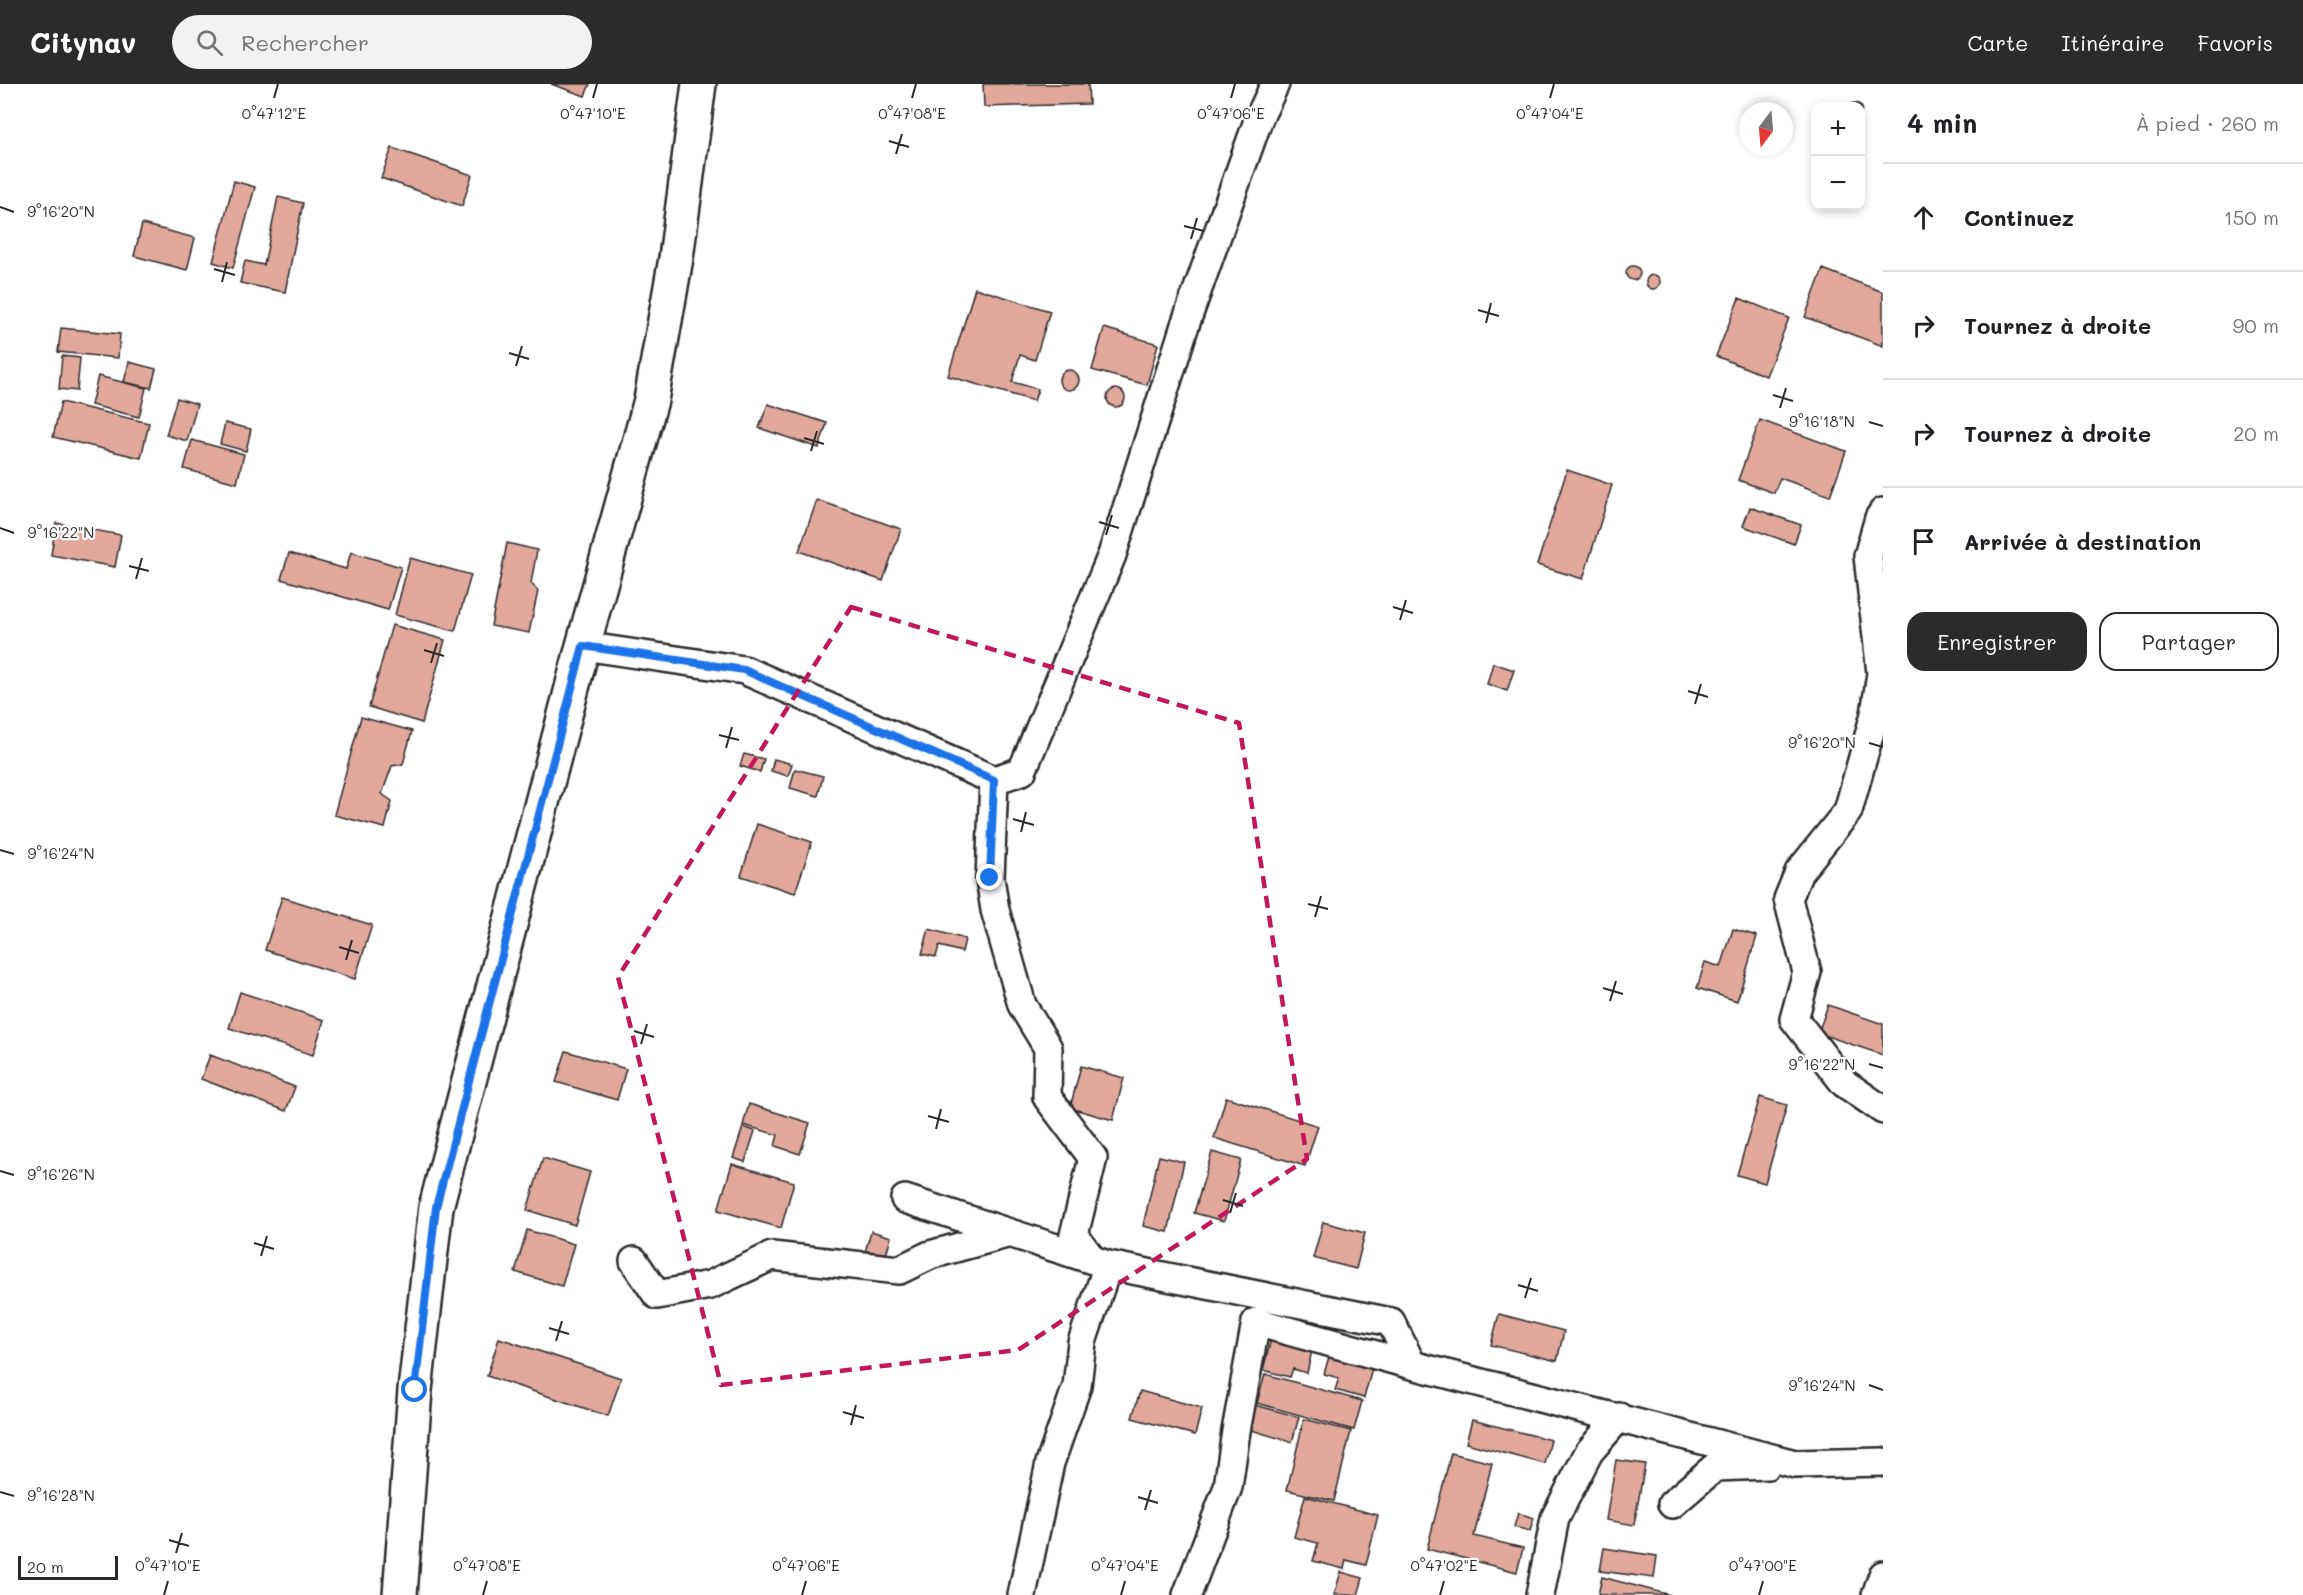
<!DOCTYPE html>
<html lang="fr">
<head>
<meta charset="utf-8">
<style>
  body { margin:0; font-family:Mali,sans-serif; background:#f2f2f2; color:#202124 }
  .controls { position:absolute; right:18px; top:18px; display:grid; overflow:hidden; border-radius:12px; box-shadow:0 3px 9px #0003 }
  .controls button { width:54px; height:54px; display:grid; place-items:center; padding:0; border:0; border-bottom:2px solid #e0e0e0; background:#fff; color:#202124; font:30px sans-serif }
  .compass { position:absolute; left:1739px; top:18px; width:54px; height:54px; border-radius:50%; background:#fff; box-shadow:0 3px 9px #0003; rotate:196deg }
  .scale { position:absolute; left:18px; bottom:15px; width:100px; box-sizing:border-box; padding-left:6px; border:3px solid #2b2b2b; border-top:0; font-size:16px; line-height:21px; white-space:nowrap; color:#2b2b2b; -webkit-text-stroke:4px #fff; paint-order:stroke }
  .stop { position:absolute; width:18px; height:18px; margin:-14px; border:4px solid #1a73e8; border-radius:50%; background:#fff }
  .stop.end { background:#1a73e8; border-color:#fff; box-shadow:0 2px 6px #0008 }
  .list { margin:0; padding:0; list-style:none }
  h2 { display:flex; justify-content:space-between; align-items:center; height:78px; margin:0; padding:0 24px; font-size:26px }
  h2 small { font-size:20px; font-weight:400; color:#757577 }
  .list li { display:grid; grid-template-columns:39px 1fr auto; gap:18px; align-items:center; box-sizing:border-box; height:108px; padding:0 24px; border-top:2px solid #e0e0e0 }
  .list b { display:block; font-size:22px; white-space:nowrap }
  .list em { font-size:20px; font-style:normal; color:#757577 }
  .actions { display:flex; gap:12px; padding:18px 24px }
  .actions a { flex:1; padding:14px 0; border:2px solid #2b2b2b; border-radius:18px; text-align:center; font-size:21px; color:#2b2b2b }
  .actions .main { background:#2b2b2b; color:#fff }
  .icon { flex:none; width:33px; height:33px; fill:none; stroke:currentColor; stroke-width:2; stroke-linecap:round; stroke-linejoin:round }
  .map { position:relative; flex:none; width:1883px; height:1511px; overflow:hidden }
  header { display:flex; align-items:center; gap:36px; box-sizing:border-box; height:84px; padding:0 30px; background:#2b2b2b; color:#fff }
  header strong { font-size:28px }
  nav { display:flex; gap:33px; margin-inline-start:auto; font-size:21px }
  .search { width:420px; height:54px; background:#f2f2f2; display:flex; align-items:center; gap:15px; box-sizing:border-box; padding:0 21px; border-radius:33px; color:#757577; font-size:22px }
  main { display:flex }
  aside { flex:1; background:#fff }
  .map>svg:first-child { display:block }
</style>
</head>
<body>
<header>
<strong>Citynav</strong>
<div class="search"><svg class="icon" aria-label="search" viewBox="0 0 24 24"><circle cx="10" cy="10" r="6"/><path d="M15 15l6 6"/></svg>Rechercher</div>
<nav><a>Carte</a><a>Itinéraire</a><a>Favoris</a></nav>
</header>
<main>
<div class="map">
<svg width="1883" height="1511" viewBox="0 0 1883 1511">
  <rect width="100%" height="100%" fill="#fff"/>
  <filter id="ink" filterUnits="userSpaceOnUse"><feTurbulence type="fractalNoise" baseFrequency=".0167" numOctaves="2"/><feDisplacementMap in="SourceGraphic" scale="12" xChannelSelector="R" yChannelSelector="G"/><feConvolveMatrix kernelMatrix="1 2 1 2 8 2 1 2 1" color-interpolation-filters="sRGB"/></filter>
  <g filter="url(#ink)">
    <path fill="#e1a89b" stroke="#2b2b2b" stroke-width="1.5" d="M 551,0 L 590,0 L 585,12 Z
      M 983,0 L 1088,0 L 1089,20 L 984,23 Z
      M 1853,19 L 1859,20 L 1862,24 L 1860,33 L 1860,22 L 1849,22 Z
      M 392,64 L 472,91 L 462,122 L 381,94 Z
      M 234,97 L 255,103 L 233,184 L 213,178 Z
      M 278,113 L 303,119 L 285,208 L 240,199 L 245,177 L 264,181 Z
      M 142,140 L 195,154 L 187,186 L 134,172 Z
      M1626 189a7 7 0 1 1 14 0a7 7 0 1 1-14 0Z
      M 1823,185 L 1883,208 L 1883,262 L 1805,233 Z
      M1646 198a7 7 0 1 1 14 0a7 7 0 1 1-14 0Z
      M 975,204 L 1050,227 L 1035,276 L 1020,271 L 1012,298 L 1038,305 L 1034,317 L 948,292 Z
      M 1739,214 L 1789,234 L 1766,292 L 1716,272 Z
      M 61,244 L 120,250 L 118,274 L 58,268 Z
      M 1104,244 L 1158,260 L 1147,301 L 1092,286 Z
      M 62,272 L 80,274 L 77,307 L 59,305 Z
      M 129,278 L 156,285 L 151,304 L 124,298 Z
      M1059 296a10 10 0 1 1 20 0a10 10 0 1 1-20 0Z
      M 98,292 L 146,304 L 139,333 L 91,321 Z
      M1107 314a9 9 0 1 1 18 0a9 9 0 1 1-18 0Z
      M 177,314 L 197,320 L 187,357 L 166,351 Z
      M 61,318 L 149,339 L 141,374 L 53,353 Z
      M 768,320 L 827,339 L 819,364 L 759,344 Z
      M 1760,336 L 1846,367 L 1830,412 L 1780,394 L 1774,409 L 1738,396 Z
      M 225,339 L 251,345 L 246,367 L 220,360 Z
      M 192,356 L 244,370 L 237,399 L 184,385 Z
      M 1567,386 L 1612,401 L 1583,495 L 1537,481 Z
      M 817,416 L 901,445 L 883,497 L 799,467 Z
      M 1750,423 L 1801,441 L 1794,460 L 1743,442 Z
      M 56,439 L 121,451 L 115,483 L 51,471 Z
      M 507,459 L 537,466 L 531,499 L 538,507 L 529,549 L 491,542 Z
      M 351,468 L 401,483 L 388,526 L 281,495 L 289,469 L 346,485 Z
      M 410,474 L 471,491 L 455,547 L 395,531 Z
      M 392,541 L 445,556 L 422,639 L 369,623 Z
      M 1493,579 L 1514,586 L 1507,607 L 1487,600 Z
      M 361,633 L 412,647 L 403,680 L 392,682 L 382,710 L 392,717 L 385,744 L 334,731 Z
      M 744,670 L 764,675 L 760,688 L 740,682 Z
      M 774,675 L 792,680 L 788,692 L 771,687 Z
      M 795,685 L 823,692 L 818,712 L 790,704 Z
      M 757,740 L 812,758 L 795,809 L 741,792 Z
      M 282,813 L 372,841 L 355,895 L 265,866 Z
      M 929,845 L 965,855 L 962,868 L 939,862 L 936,873 L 922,870 Z
      M 1733,845 L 1757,852 L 1737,917 L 1697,904 L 1705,878 L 1721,883 Z
      M 240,908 L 324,936 L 313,971 L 229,944 Z
      M 1828,921 L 1883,940 L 1883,971 L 1818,949 Z
      M 566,967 L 626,985 L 617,1016 L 556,998 Z
      M 210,971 L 295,1003 L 286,1027 L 201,995 Z
      M 1081,982 L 1124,994 L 1113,1036 L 1070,1024 Z
      M 1226,1013 L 1318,1042 L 1305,1082 L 1214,1054 Z
      M 1760,1013 L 1787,1021 L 1765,1099 L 1737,1091 Z
      M 749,1020 L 810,1039 L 800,1070 L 775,1062 L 778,1051 L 743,1041 Z
      M 743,1043 L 755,1047 L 745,1078 L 733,1074 Z
      M 1212,1068 L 1241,1076 L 1224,1137 L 1194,1129 Z
      M 1159,1072 L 1184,1078 L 1168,1148 L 1143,1142 Z
      M 543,1074 L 590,1088 L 575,1141 L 527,1126 Z
      M 732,1080 L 794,1098 L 781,1144 L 718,1126 Z
      M 1323,1138 L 1365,1149 L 1356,1185 L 1313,1174 Z
      M 527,1146 L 574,1160 L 562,1202 L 515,1188 Z
      M 871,1147 L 891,1153 L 885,1174 L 865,1168 Z
      M 1499,1230 L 1564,1247 L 1557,1277 L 1491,1261 Z
      M 1272,1251 L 1313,1262 L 1307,1289 L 1293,1285 L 1290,1293 L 1263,1286 Z
      M 499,1254 L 621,1294 L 608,1332 L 487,1292 Z
      M 1330,1269 L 1373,1281 L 1364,1314 L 1335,1306 L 1339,1294 L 1324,1290 Z
      M 1265,1290 L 1362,1317 L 1354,1346 L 1257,1319 Z
      M 1140,1307 L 1202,1324 L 1195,1351 L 1132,1334 Z
      M 1255,1321 L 1299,1333 L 1292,1358 L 1248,1345 Z
      M 1304,1335 L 1351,1347 L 1334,1417 L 1287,1406 Z
      M 1472,1336 L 1551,1356 L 1545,1380 L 1466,1359 Z
      M 1451,1369 L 1492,1379 L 1474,1452 L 1523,1464 L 1517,1488 L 1427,1465 Z
      M 1616,1376 L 1645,1380 L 1634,1441 L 1606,1436 Z
      M 1305,1412 L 1378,1431 L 1366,1481 L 1346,1476 L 1344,1485 L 1313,1477 L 1318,1459 L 1294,1453 Z
      M 1518,1429 L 1534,1434 L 1530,1447 L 1514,1443 Z
      M 1604,1464 L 1657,1472 L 1654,1494 L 1600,1487 Z
      M 1341,1488 L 1363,1494 L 1358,1511 L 1334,1511 Z
      M 1602,1493 L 1670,1511 L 1598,1511 Z"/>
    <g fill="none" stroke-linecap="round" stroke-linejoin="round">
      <defs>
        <path id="minor" d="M 1883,428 L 1879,434 L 1868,472 L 1881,589 L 1875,630 L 1848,727 L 1799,788 L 1788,815 L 1807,888 L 1794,935 L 1844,999 L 1883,1026
          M 583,562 L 744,586 L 994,696 L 1022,687 L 1112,471 L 1185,241 L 1259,34 L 1275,0
          M 994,696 L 990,794 L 995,826 L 1022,921 L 1048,964 L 1047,1013 L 1093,1074 L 1074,1151 L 1092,1175
          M 905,1115 L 1108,1181 L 1391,1238 L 1412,1281 L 1795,1380 L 1883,1378
          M 634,1177 L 657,1211 L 710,1201 L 772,1172 L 899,1186 L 930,1171 L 1010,1149
          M 1672,1420 L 1715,1383 L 1767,1381
          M 1022,1511 L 1050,1379 L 1077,1302 L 1082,1258 L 1108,1181
          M 1187,1511 L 1228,1403 L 1236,1347 L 1256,1238 L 1412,1281
          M 1540,1511 L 1555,1434 L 1589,1368 L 1619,1333
          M 1876,1511 L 1883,1491"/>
        <path id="tertiary" d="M 400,1511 L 415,1306 L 436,1123 L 583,562 L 651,316 L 676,174 L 699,0"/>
      </defs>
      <use href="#minor" stroke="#2b2b2b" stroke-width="32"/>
      <use href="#tertiary" stroke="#2b2b2b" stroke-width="38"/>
      <use href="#minor" stroke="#fff" stroke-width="27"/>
      <use href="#tertiary" stroke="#fff" stroke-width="33"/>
    </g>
  </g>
  <g fill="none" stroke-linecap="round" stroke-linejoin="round" filter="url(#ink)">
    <path stroke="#1a73e8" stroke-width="8" d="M 415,1306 L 436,1123 L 583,562 L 744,586 L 994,696 L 990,794"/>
  </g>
  <path fill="none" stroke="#c2185b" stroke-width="4.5" stroke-dasharray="12 8" stroke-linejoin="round" d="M 851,523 L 1239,639 L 1307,1075 L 1018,1266 L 721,1301 L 618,893 Z"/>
  <path fill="none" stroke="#2b2b2b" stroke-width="2" d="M 274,14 L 278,0M 593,14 L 597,0M 912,14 L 916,0M 1231,14 L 1235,0M 1550,14 L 1554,0M 889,57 L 909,63M 896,70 L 902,50M 0,123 L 14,128M 1184,142 L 1204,147M 1191,155 L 1197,134M 214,185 L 235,191M 222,198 L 227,178M 1478,226 L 1499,232M 1486,239 L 1491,219M 509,269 L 529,275M 516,282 L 522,262M 1773,311 L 1793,317M 1780,324 L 1786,304M 1869,338 L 1883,342M 804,354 L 824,360M 811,367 L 817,347M 1099,438 L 1119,444M 0,444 L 14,449M 1106,451 L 1112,431M 129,482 L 149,487M 136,495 L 142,474M 1393,523 L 1413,529M 1400,536 L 1406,516M 424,566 L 444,572M 431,579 L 437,559M 1688,607 L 1708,613M 1695,620 L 1701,600M 719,651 L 739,656M 1869,659 L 1883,663M 726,664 L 732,643M 1013,735 L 1034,741M 1021,748 L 1026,728M 0,766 L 14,770M 1308,820 L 1328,825M 1315,833 L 1321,812M 339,863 L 359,869M 346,876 L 352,856M 1603,904 L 1623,910M 1610,917 L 1616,897M 634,947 L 654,953M 641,960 L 647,940M 1869,980 L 1883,984M 928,1032 L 949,1038M 936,1045 L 941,1025M 0,1087 L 14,1091M 1223,1116 L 1243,1122M 1230,1129 L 1236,1109M 254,1159 L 274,1165M 261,1172 L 267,1152M 1518,1201 L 1538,1207M 1525,1214 L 1531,1194M 549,1244 L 569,1250M 556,1257 L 562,1237M 1869,1301 L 1883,1306M 843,1328 L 864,1334M 851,1341 L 856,1321M 0,1408 L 14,1412M 1138,1413 L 1158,1419M 1145,1426 L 1151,1406M 169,1456 L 189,1462M 176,1469 L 182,1449M 164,1511 L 168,1497M 483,1511 L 487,1497M 802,1511 L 806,1497M 1121,1511 L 1125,1497M 1440,1511 L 1444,1497M 1759,1511 L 1763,1497"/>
  <g font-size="15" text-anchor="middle" fill="#2b2b2b" stroke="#fff" stroke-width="4.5" stroke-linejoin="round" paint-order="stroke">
    <text x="274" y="35">0°47'12"E</text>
    <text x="593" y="35">0°47'10"E</text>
    <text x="912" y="35">0°47'08"E</text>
    <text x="1231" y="35">0°47'06"E</text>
    <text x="1550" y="35">0°47'04"E</text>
    <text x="61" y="133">9°16'20"N</text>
    <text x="1822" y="343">9°16'18"N</text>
    <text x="61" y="454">9°16'22"N</text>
    <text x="1822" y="664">9°16'20"N</text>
    <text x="61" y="775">9°16'24"N</text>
    <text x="1822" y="986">9°16'22"N</text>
    <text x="61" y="1096">9°16'26"N</text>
    <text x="1822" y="1307">9°16'24"N</text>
    <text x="61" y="1417">9°16'28"N</text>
    <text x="168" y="1487">0°47'10"E</text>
    <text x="487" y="1487">0°47'08"E</text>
    <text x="806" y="1487">0°47'06"E</text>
    <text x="1125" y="1487">0°47'04"E</text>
    <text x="1444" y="1487">0°47'02"E</text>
    <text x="1763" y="1487">0°47'00"E</text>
  </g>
</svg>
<div class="controls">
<button>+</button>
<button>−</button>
</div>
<svg class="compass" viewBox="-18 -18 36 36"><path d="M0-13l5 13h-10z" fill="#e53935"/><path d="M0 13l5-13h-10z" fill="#757577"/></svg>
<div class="scale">20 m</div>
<div class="stop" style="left:415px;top:1306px"></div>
<div class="stop end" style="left:990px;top:794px"></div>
</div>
<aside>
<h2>4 min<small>À pied · 260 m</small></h2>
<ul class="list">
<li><svg class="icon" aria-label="ahead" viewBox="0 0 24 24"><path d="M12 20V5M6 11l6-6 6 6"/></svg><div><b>Continuez</b></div><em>150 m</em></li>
<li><svg class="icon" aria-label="right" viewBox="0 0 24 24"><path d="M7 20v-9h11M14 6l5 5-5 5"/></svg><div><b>Tournez à droite</b></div><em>90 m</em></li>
<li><svg class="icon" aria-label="right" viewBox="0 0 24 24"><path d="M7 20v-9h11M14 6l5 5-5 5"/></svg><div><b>Tournez à droite</b></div><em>20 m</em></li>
<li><svg class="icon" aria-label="arrive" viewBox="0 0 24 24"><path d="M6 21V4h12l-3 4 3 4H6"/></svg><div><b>Arrivée à destination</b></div></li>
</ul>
<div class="actions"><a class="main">Enregistrer</a><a>Partager</a></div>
</aside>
</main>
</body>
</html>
